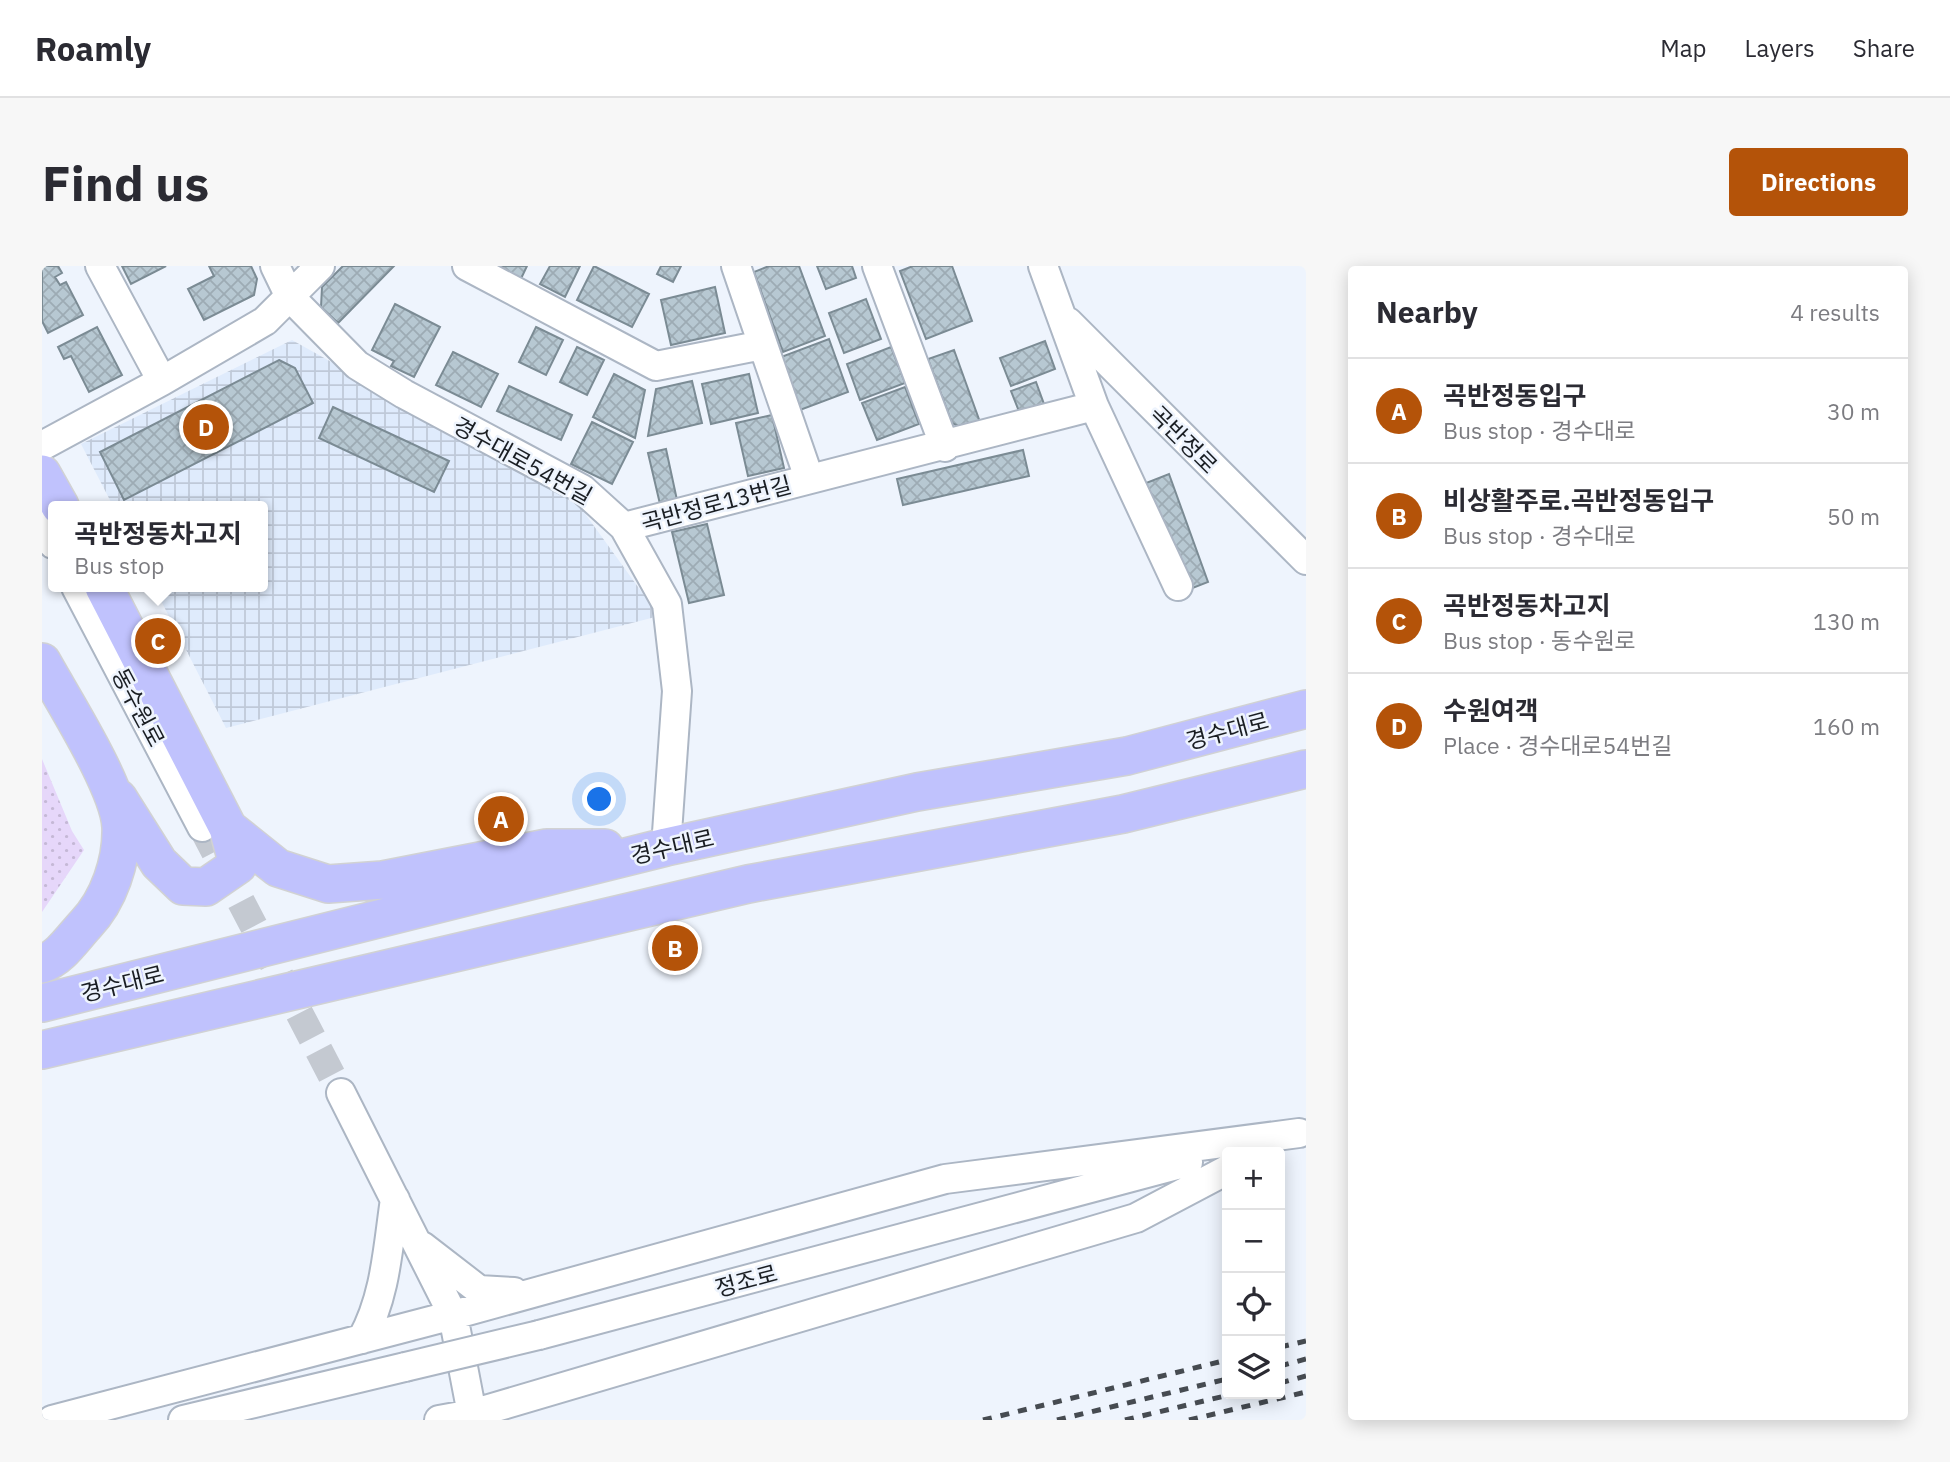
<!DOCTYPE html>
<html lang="en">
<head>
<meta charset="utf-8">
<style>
  body { margin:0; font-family:"IBM Plex Sans","Noto Sans KR",sans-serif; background:#f7f7f7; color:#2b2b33 }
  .controls { position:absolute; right:21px; bottom:21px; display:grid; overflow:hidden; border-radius:7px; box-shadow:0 4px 18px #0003 }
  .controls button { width:63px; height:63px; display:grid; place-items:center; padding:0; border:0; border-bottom:2px solid #e1e1e2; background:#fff; color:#2b2b33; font:35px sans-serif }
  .you { position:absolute; left:558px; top:534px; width:24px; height:24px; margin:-18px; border:5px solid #fff; border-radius:50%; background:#1a73e8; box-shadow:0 0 0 10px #1a73e833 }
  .badge { display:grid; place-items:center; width:46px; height:46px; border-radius:50%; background:#b45309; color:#fff; font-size:23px; font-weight:700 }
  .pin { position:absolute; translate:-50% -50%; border:4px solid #fff; box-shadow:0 2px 7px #0006 }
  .popup { position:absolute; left:6px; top:235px; width:220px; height:91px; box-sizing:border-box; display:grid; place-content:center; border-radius:7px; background:#fff; filter:drop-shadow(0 2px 5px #0005); font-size:23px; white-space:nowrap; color:#7c7c81 }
  .popup b { font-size:26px; color:#2b2b33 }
  .popup::after { content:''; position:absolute; left:50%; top:100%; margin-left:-14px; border:14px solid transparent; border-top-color:#fff }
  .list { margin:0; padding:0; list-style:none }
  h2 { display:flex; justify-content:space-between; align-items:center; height:91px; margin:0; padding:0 28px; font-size:30px }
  h2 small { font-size:23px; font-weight:400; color:#7c7c81 }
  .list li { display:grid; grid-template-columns:46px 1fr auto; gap:21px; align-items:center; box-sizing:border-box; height:105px; padding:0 28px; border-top:2px solid #e1e1e2 }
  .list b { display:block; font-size:26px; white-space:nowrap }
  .list p { margin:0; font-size:23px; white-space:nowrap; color:#7c7c81 }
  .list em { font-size:23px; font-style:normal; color:#7c7c81 }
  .icon { flex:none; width:38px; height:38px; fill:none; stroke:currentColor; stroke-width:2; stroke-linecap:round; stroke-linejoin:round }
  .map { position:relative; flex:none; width:1264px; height:1154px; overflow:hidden; border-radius:7px }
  header { display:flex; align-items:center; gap:42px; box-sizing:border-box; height:98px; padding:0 35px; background:#fff; border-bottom:2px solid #e1e1e2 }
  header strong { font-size:33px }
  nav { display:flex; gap:38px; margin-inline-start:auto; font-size:24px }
  .intro { display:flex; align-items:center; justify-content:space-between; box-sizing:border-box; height:168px; padding:0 42px }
  h1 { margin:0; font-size:49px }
  .button { padding:18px 32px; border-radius:7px; background:#b45309; color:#fff; font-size:24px; font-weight:700 }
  main { display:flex; gap:42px; padding:0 42px }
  aside { flex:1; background:#fff; border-radius:7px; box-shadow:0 4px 18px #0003 }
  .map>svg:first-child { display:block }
</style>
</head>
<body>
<header>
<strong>Roamly</strong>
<nav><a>Map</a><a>Layers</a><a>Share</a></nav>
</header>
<div class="intro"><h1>Find us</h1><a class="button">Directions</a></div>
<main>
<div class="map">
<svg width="1264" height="1154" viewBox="0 0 1264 1154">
  <defs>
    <pattern id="industrial-grid" width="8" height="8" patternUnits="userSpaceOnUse" patternTransform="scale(1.75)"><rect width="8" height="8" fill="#dfebfc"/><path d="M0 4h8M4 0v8" fill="none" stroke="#bfc9d8"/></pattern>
    <pattern id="park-dots" width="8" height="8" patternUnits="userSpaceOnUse" patternTransform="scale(1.75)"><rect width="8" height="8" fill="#e6d7fa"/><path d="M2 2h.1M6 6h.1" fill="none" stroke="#c5b8d6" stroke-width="1.8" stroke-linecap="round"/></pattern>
    <pattern id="building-cross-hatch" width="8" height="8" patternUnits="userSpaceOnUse" patternTransform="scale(1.75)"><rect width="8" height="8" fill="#b7c8d2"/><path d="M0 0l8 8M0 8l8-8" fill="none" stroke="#9dabb4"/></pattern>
  </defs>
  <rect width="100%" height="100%" fill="#eef4fd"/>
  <path fill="url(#industrial-grid)" d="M 250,74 L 531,231 L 617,350 L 184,462 L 112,321 L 221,321 L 221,240 L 71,240 L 39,178 Z"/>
  <path fill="url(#park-dots)" d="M 0,493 L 30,565 L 42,584 L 0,646 Z"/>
  <path fill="url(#building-cross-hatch)" stroke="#7b8b94" stroke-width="2" d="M 0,0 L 16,0 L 20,7 L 13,11 L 18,19 L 24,16 L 41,49 L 6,67 L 0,55 Z
    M 80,0 L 124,0 L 89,18 Z
    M 167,0 L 209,0 L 215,13 L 212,29 L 162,54 L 146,23 L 172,10 Z
    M 301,0 L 352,0 L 296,57 L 279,41 L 280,21 Z
    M 458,0 L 485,0 L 476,19 L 454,9 Z
    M 508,0 L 538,0 L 523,31 L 498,18 Z
    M 552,0 L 607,28 L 590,61 L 535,34 Z
    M 619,0 L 639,0 L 631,16 L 615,8 Z
    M 727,0 L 757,0 L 783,70 L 741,86 L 712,6 Z
    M 775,0 L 810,0 L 814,12 L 784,23 Z
    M 871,0 L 910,0 L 930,55 L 884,73 L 858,5 Z
    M 673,21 L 683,67 L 629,79 L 619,34 Z
    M 824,33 L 839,73 L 802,87 L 787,47 Z
    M 353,38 L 398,61 L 372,111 L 349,100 L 352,95 L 330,84 Z
    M 55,61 L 80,109 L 47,126 L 29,90 L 22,93 L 16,81 Z
    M 494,61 L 521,74 L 504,109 L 477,96 Z
    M 787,73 L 806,126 L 758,144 L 739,91 Z
    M 1003,75 L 1013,103 L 969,120 L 958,92 Z
    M 535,81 L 562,94 L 545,129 L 518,116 Z
    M 849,81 L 863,117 L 818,134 L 805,98 Z
    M 912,84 L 939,159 L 924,164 L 910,157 L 886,93 Z
    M 411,86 L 456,108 L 439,141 L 394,119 Z
    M 237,94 L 253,102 L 271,137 L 82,234 L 58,186 Z
    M 572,108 L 603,124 L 593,172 L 551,151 Z
    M 707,108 L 716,147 L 669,158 L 660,118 Z
    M 650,115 L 660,157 L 606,170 L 614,123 Z
    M 994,116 L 1006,149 L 982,158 L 969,125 Z
    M 467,120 L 530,149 L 519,174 L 455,145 Z
    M 863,121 L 877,158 L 835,174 L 820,137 Z
    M 291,141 L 407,195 L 392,226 L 277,172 Z
    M 730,149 L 742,202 L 706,210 L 694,157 Z
    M 550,156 L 591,176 L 570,218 L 529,198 Z
    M 624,183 L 635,234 L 618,238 L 606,187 Z
    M 981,184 L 987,210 L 861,239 L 855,213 Z
    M 1127,208 L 1166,316 L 1143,325 L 1104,217 Z
    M 665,258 L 682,329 L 647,337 L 630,266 Z"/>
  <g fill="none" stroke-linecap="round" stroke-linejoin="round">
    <path stroke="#c4c9d1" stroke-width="28" stroke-dasharray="28 14" stroke-linecap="butt" d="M 160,561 L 299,827"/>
    <defs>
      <path id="minor" d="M 58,0 L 120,115
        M 233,0 L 248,31 L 315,99 L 362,128 L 540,223 L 582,261 L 625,338 L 635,425 L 624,581
        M 425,0 L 614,100 L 721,79 L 767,212
        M 694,0 L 721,79
        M 835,0 L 903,181
        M 1001,0 L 1052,140 L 1136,320
        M 1026,56 L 1264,294
        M 0,180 L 120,115 L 223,55 L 278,0
        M 0,257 L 11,278
        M 582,261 L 1052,140
        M 34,321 L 160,561
        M 299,827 L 411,1049 L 430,1148 L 429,1154
        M 380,980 L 437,1024 L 472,1026
        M 497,1069 L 1146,896
        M 320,1073 C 344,1030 346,980 353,933
        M 10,1154 L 411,1049 L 903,913 L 1257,867
        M 141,1154 L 363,1101
        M 397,1154 L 430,1148 L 1094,952 L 1185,904"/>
      <path id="major" d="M 0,208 L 18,240
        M 62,321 L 186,562 L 236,602 L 286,618 L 341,614 L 505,582 L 563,582
        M 0,396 C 21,434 77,521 79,561 C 80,595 67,634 43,659 C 30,673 18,692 0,698
        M 76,532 L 117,597 L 141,620 L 164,621 L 196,599 L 186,562
        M 0,737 L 624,581 L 875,526 L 1085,490 L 1264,443
        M 0,784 L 706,618 L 1081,548 L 1264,503"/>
    </defs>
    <use href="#minor" stroke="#acb6c4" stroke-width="32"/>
    <use href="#major" stroke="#d1d2d3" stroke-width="40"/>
    <use href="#minor" stroke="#fff" stroke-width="28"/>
    <use href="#major" stroke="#c0c2fd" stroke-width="37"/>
    <path stroke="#464b51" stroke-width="5" stroke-dasharray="9 9" stroke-linecap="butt" d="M 1238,1081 L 1264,1075
      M 1238,1100 L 1264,1093
      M 1238,1117 L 1264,1110
      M 941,1154 L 1185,1094
      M 1015,1154 L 1185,1113
      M 1083,1154 L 1191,1128
      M 1147,1154 L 1264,1126"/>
    <defs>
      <path id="minor-bridge" d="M 363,1101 L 497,1069"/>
    </defs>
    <use href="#minor-bridge" stroke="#acb6c4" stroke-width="32" stroke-linecap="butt"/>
    <use href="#minor-bridge" stroke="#fff" stroke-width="28"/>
  </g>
  <g text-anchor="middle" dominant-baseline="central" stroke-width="5" stroke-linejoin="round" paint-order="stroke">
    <g font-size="23" fill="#1a1e23" stroke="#eef4fd">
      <text transform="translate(1142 173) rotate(45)">곡반정로</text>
      <text transform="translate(481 194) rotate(29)">경수대로54번길</text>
      <text transform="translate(674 237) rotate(-15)">곡반정로13번길</text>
      <text transform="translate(97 441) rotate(62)">동수원로</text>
      <text transform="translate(1185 464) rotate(-15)">경수대로</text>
      <text transform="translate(630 580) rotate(-13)">경수대로</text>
      <text transform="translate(80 717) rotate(-14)">경수대로</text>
      <text transform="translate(704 1014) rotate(-15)">정조로</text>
    </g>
  </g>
</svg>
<div class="controls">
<button>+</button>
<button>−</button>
<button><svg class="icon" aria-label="locate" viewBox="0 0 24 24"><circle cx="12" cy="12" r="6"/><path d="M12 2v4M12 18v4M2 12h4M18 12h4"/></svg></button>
<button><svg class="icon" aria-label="layers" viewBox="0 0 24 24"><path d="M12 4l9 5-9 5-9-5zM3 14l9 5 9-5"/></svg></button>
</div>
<div class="you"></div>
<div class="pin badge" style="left:459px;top:553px">A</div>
<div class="pin badge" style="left:633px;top:682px">B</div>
<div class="pin badge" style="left:116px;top:375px">C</div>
<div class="popup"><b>곡반정동차고지</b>Bus stop</div>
<div class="pin badge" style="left:164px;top:161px">D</div>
</div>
<aside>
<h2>Nearby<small>4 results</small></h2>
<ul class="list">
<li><span class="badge">A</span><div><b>곡반정동입구</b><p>Bus stop · 경수대로</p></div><em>30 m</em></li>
<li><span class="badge">B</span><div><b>비상활주로.곡반정동입구</b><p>Bus stop · 경수대로</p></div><em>50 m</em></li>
<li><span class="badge">C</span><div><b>곡반정동차고지</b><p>Bus stop · 동수원로</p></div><em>130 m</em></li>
<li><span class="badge">D</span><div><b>수원여객</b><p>Place · 경수대로54번길</p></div><em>160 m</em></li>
</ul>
</aside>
</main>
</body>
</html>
